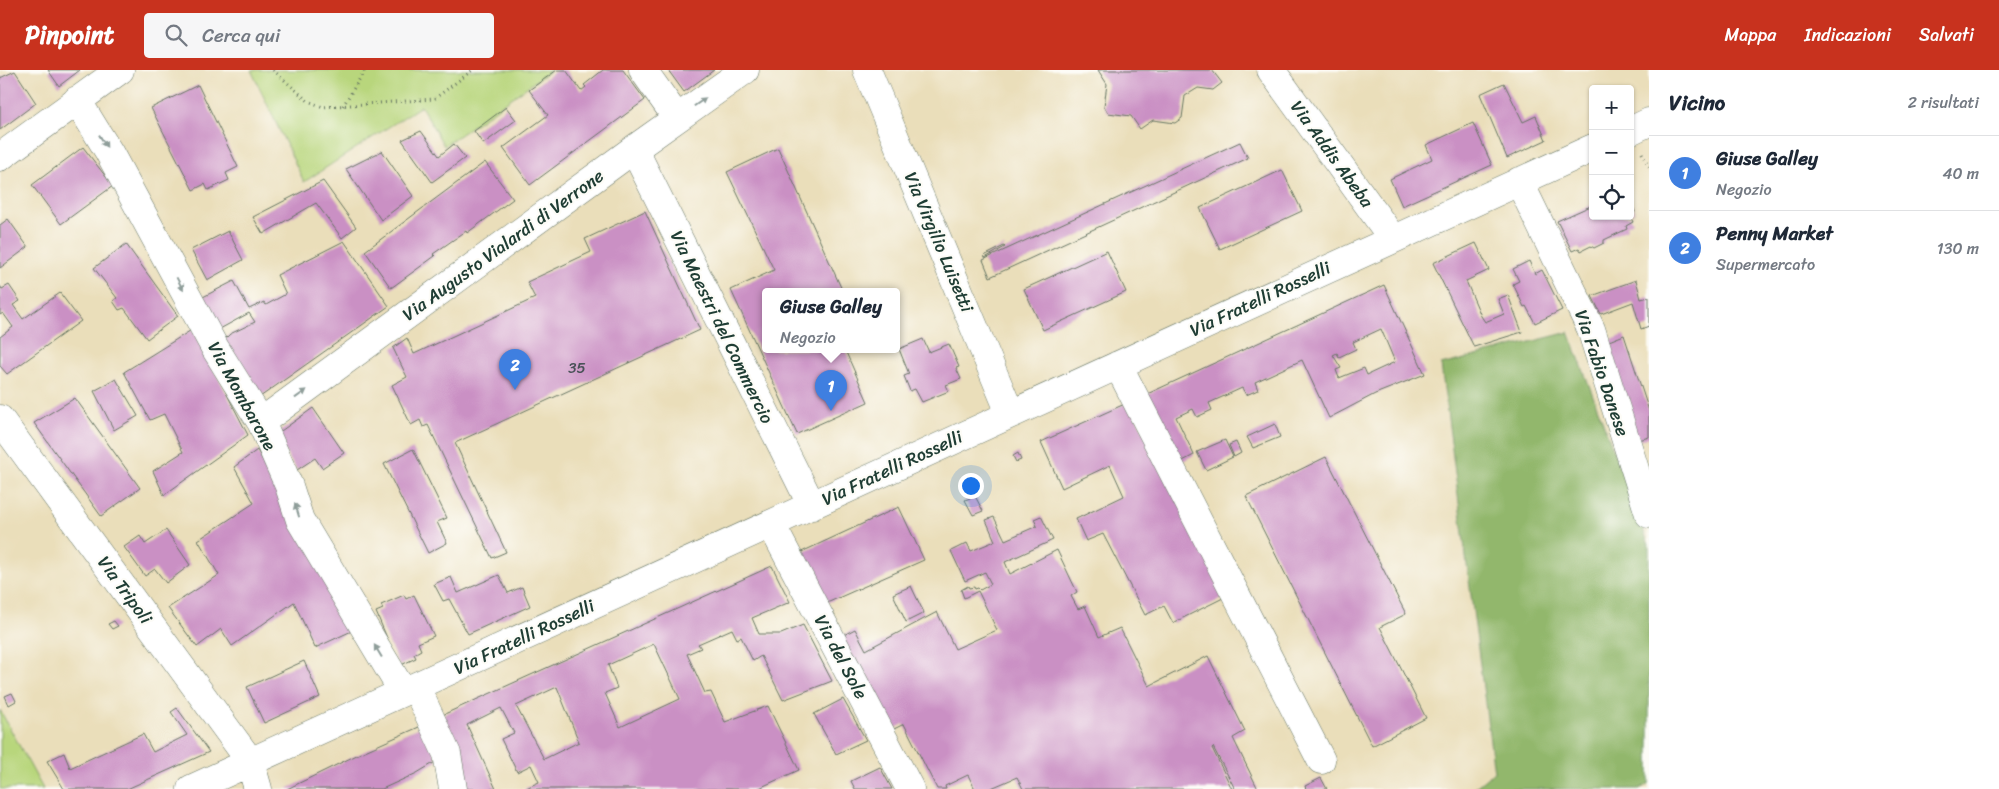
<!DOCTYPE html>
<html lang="it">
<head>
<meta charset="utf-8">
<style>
  body { margin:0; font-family:Sriracha,sans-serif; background:#f6f6f7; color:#1f2937 }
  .controls { position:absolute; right:15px; top:15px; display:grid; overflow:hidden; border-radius:5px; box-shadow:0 1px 4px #0004 }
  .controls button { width:45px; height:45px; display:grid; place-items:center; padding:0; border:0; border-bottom:1px solid #e0e1e3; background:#fff; color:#1f2937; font:25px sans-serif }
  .you { position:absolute; left:970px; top:415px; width:18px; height:18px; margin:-12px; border:4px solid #fff; border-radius:50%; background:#1a73e8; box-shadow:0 0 0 8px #1a73e833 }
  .badge { display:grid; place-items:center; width:32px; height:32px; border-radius:50%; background:#c8321e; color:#fff; font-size:16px; font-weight:700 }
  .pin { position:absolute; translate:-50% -41px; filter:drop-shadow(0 1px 2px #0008) }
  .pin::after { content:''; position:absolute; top:26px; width:18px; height:15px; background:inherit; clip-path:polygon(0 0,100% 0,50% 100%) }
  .popup { position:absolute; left:762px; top:218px; width:138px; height:65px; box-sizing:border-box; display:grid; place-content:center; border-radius:5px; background:#fff; filter:drop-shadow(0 1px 4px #0005); font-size:16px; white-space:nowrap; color:#747a83 }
  .popup b { font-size:19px; color:#1f2937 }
  .popup::after { content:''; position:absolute; left:50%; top:100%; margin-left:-10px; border:10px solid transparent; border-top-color:#fff }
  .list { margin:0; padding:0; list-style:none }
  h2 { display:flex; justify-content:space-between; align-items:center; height:65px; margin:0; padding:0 20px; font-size:21px }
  h2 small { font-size:16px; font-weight:400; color:#747a83 }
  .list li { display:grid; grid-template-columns:32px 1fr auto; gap:15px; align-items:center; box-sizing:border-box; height:75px; padding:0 20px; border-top:1px solid #e0e1e3 }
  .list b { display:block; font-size:19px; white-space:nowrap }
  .list p { margin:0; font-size:16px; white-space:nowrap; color:#747a83 }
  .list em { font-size:16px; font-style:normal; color:#747a83 }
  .icon { flex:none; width:28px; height:28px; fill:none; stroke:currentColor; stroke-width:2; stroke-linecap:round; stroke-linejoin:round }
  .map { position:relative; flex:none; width:1649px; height:719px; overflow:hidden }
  header { display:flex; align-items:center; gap:30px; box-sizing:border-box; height:70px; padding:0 25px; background:#c8321e; color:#fff }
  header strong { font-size:24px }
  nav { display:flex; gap:28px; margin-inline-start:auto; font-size:18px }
  .search { width:350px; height:45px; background:#f6f6f7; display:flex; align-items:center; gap:12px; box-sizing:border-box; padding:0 18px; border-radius:5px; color:#747a83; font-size:19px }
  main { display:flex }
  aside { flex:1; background:#fff }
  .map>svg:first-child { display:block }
</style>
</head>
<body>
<header>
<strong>Pinpoint</strong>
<div class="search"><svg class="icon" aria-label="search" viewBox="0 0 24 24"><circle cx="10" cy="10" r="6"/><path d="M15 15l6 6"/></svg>Cerca qui</div>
<nav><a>Mappa</a><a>Indicazioni</a><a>Salvati</a></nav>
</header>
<main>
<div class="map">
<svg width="1649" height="719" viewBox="0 0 1649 719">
  <rect width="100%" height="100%" fill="#fdfcf7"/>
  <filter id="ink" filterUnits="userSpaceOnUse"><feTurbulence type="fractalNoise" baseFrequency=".02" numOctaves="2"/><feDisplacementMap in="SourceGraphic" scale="10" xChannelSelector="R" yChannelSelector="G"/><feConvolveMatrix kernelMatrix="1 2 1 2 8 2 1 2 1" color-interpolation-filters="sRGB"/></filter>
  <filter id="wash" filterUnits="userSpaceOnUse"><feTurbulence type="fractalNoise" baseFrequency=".0096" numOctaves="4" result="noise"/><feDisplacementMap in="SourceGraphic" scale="20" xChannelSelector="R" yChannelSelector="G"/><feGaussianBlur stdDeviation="1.12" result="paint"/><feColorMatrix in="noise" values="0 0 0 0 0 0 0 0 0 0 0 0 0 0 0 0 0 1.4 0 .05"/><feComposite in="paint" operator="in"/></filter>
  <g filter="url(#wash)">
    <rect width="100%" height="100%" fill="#eadeba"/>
    <path fill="#b8d67c" stroke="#6c8a58" d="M 251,0 L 551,0 L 444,76 L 421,36 L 304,112 Z
      M 0,640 L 43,719 L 0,719 Z"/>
    <path fill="#92b76c" stroke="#587a50" d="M 1569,262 L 1649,475 L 1649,714 L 1639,719 L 1473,719 L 1494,702 L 1441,295 Z"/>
    <g id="blocks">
      <path fill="#ca90c4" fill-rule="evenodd" d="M 48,0 L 80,0 L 59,16 Z
        M 557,0 L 566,0 L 581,21 L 586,17 L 584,15 L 603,0 L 623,0 L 645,30 L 530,115 L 503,78 L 548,45 L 529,20 Z
        M 668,0 L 714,0 L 684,22 Z
        M 1098,0 L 1212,0 L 1222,13 L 1213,20 L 1198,18 L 1185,26 L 1182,48 L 1175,53 L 1153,50 L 1140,59 L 1131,46 L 1108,43 L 1104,36 L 1107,14 Z
        M 15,1 L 36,33 L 0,60 L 0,8 Z
        M 1504,13 L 1523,52 L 1536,46 L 1546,70 L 1507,88 L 1480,24 Z
        M 198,15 L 238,97 L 226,103 L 229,110 L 208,120 L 205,114 L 193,120 L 151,38 Z
        M 506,37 L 516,50 L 483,74 L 474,61 Z
        M 1473,53 L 1492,95 L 1402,136 L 1390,109 L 1432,89 L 1426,75 Z
        M 421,61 L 439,86 L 454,74 L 465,88 L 432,112 L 402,70 Z
        M 1240,72 L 1248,88 L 990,207 L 983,190 Z
        M 83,77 L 113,116 L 61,154 L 32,115 Z
        M 778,78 L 843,222 L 766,222 L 766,280 L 845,280 L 868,332 L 797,364 L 731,220 L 774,200 L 727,102 Z
        M 382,81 L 413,126 L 381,150 L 346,99 Z
        M 485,92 L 513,129 L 467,163 L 466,161 L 433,184 L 435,186 L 391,218 L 365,181 Z
        M 1282,100 L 1302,141 L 1220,179 L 1200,138 Z
        M 323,111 L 356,157 L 342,168 L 316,133 L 263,164 L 253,147 Z
        M 1630,130 L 1635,142 L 1630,144 Z
        M 1593,135 L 1593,146 L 1630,146 L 1633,152 L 1626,156 L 1627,159 L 1604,170 L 1604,173 L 1594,178 L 1591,176 L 1581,181 L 1579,178 L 1572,181 L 1557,151 Z
        M 645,141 L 700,260 L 455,373 L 506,482 L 492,488 L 428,355 L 423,357 L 420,350 L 411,355 L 392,315 L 407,307 L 393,278 L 407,268 L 414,284 L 535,228 L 527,212 L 591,182 L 585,169 Z
        M 8,149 L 28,177 L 0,198 L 0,155 Z
        M 228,161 L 243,190 L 207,210 L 191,180 Z
        M 344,171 L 389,236 L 260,327 L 221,273 L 230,264 L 255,252 L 249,243 L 218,260 L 201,228 L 234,211 L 249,239 L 264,232 L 266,235 L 286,224 L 277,205 Z
        M 1476,173 L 1489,200 L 1466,211 L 1481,246 L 1485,252 L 1504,244 L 1498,229 L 1508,225 L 1522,262 L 1474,277 L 1433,193 Z
        M 126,174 L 178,246 L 147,269 L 124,238 L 119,240 L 113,231 L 117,228 L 94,198 Z
        M 1004,176 L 1005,177 L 985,188 L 984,186 Z
        M 1107,181 L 1126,222 L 1043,260 L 1024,219 Z
        M 1529,191 L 1535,204 L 1542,200 L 1562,240 L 1535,253 L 1526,236 L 1524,237 L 1513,214 L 1519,211 L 1513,199 Z
        M 1636,210 L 1641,229 L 1649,227 L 1649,256 L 1641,259 L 1633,232 L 1601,244 L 1592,226 Z
        M 9,215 L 20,231 L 13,235 L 23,249 L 60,223 L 81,251 L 7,304 L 0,296 L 0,267 L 13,257 L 3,243 L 0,245 L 0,216 L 2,219 Z
        M 1384,215 L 1425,304 L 1375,324 L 1329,348 L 1302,290 L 1255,312 L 1258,320 L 1246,325 L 1242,318 L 1209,333 L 1212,340 L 1197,347 L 1193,339 L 1176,347 L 1194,385 L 1177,394 L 1145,325 ZM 1381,259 L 1395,292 L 1367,305 L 1364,298 L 1339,308 L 1336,300 L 1341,298 L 1333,285 L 1337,283 L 1339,287 L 1356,279 L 1353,272 Z
        M 193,259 L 248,365 L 164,425 L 153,401 L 183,382 L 164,344 L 150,350 L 124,302 Z
        M 1624,265 L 1649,341 L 1649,367 L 1636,371 L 1604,273 Z
        M 923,269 L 929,282 L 949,274 L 959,297 L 956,298 L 961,309 L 946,315 L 949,321 L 922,332 L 915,319 L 910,321 L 904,306 L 909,304 L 899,279 Z
        M 116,309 L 138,346 L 114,360 L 94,321 Z
        M 75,328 L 140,418 L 101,446 L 34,353 Z
        M 1129,332 L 1227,526 L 1173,553 L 1164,536 L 1145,545 L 1103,464 L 1086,471 L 1076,449 L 1124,426 L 1110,395 L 1062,418 L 1041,372 Z
        M 313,338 L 344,383 L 322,398 L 315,388 L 297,400 L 274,366 Z
        M 1275,354 L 1280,367 L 1253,378 L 1247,367 Z
        M 1225,370 L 1233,387 L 1206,400 L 1197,382 Z
        M 1236,372 L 1241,383 L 1234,387 L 1229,375 Z
        M 413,379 L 447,448 L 437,452 L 447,473 L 428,483 L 384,394 Z
        M 257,380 L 356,559 L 315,578 L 294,532 L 232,576 L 221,559 L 197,577 L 168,538 L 219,505 L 198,470 L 254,433 L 234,397 Z
        M 1018,383 L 1021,390 L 1016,392 L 1013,386 Z
        M 1326,387 L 1406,544 L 1380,557 L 1426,648 L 1372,676 L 1246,426 Z
        M 975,426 L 983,441 L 973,445 L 965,430 Z
        M 899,437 L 924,490 L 820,536 L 795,485 Z
        M 1041,446 L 1053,470 L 1005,492 L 1010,504 L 1057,480 L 1077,522 L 1071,526 L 1078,539 L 1085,536 L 1099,567 L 1120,558 L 1149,616 L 1208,586 L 1245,661 L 1233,668 L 1258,719 L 1235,719 L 1213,677 L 1212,678 L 1232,719 L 1023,719 L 1017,707 L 989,719 L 975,719 L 968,705 L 945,716 L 946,719 L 937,719 L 904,654 L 886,663 L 836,569 L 855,559 L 866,580 L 937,542 L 955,579 L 997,560 L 978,521 L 964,528 L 961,520 L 968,516 L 969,518 L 974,517 L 975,519 L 978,518 L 980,520 L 991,514 L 985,502 L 965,511 L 951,481 L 967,473 L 971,481 L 995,471 L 986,450 L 994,447 L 1005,470 L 1037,456 L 1034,449 Z
        M 166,460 L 190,495 L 166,513 L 155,499 L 145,506 L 124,477 L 140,466 L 145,474 Z
        M 772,496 L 790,532 L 752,548 L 759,564 L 781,564 L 803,555 L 832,611 L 783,630 L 761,586 L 753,591 L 741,567 L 737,569 L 732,559 L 698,574 L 701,578 L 687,584 L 705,623 L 711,622 L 725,652 L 768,636 L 799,700 L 757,719 L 524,719 L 539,712 L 531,695 L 517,702 L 501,669 L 514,663 L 501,638 L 467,655 L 496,719 L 461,719 L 438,647 ZM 654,574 L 680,629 L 620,657 L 605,623 L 617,618 L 608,595 ZM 557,617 L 579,672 L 544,689 L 516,636 Z
        M 499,505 L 508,523 L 522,517 L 530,536 L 468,564 L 449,529 L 443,531 L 434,514 L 451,507 L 458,523 Z
        M 911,516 L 924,543 L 906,552 L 893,524 Z
        M 404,525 L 406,529 L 414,525 L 434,566 L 418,573 L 421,580 L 414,584 L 416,588 L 399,596 L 376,542 L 383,539 L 381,535 Z
        M 114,551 L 118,556 L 112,559 L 108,554 Z
        M 304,591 L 320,627 L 264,653 L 247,617 Z
        M 12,623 L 16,631 L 9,635 L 5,626 Z
        M 843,629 L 866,670 L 836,684 L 814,644 Z
        M 177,638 L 209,682 L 127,719 L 64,719 L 47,691 L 64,683 L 70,698 L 143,664 L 153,682 L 187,665 L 171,642 Z
        M 428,653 L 437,691 L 417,703 L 382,719 L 287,719 L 365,681 Z
        M 880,697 L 892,719 L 855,719 L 851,711 Z
        M 1321,708 L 1327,719 L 1306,719 L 1305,716 Z"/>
    </g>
  </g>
  <g filter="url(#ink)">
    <use href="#blocks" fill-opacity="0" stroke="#667563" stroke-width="1"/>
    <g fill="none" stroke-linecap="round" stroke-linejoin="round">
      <defs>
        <path id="minor" d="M 643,0 L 677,48
          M 867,0 L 1010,343
          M 1271,0 L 1393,169
          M 77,30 L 109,82 L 215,278 L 261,352 L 289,416 L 300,450 L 403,622
          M 1630,61 L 1649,52
          M 634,79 L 812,436
          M 0,87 L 120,0
          M 1519,111 L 1591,259 L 1649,444
          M 1118,295 L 1321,690
          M 0,349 L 250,691 L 258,719
          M 261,352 L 634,79 L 745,0
          M 771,454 L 910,719
          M 416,617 L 447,684 L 453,719
          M 191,719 L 1593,78"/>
      </defs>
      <use href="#minor" stroke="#667563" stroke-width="29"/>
      <path stroke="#667563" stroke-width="3" stroke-dasharray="1 4" stroke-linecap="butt" d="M 273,0 L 308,31 L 323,37 L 434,29 L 473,0
        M 343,36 L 365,0
        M 1642,83 L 1649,98"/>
      <use href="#minor" stroke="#fff" stroke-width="28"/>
    </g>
    <defs><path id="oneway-solid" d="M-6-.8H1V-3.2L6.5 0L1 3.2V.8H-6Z" transform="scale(1.25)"/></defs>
    <g fill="#8f9e9a">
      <use href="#oneway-solid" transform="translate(700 32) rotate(-35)"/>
      <use href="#oneway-solid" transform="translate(103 71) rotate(58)"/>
      <use href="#oneway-solid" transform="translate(180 214) rotate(62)"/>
      <use href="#oneway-solid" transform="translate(301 324) rotate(-36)"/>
      <use href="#oneway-solid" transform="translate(297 440) rotate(-107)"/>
      <use href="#oneway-solid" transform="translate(378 581) rotate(-121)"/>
    </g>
  </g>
  <g text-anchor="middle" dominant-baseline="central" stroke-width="4.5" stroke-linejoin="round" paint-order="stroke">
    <g font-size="15" fill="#4a5258">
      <text x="577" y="298">35</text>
    </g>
    <g font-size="18" fill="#1f3d34" stroke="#fdfcf7">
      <text transform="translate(1332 84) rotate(54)">Via Addis Abeba</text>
      <text transform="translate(939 172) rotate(67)">Via Virgilio Luisetti</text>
      <text transform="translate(503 175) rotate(-36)">Via Augusto Vialardi di Verrone</text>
      <text transform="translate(1260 229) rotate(-25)">Via Fratelli Rosselli</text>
      <text transform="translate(722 257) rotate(64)">Via Maestri del Commercio</text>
      <text transform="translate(1602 303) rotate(71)">Via Fabio Danese</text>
      <text transform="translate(242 326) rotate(61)">Via Mombarone</text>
      <text transform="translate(892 398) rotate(-25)">Via Fratelli Rosselli</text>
      <text transform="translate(125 520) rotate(54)">Via Tripoli</text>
      <text transform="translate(524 567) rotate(-25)">Via Fratelli Rosselli</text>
      <text transform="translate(841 587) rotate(62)">Via del Sole</text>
    </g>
  </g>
</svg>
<div class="controls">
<button>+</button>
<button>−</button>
<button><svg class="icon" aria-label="locate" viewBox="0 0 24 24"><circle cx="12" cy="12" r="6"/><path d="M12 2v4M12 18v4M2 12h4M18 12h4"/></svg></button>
</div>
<div class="you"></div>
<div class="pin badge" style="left:831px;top:341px;background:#3f7fe0">1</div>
<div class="popup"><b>Giuse Galley</b>Negozio</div>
<div class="pin badge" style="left:515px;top:320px;background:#3f7fe0">2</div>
</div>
<aside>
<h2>Vicino<small>2 risultati</small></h2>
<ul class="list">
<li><span class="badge" style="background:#3f7fe0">1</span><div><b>Giuse Galley</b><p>Negozio</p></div><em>40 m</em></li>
<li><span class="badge" style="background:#3f7fe0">2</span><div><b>Penny Market</b><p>Supermercato</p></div><em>130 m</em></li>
</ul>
</aside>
</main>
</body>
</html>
